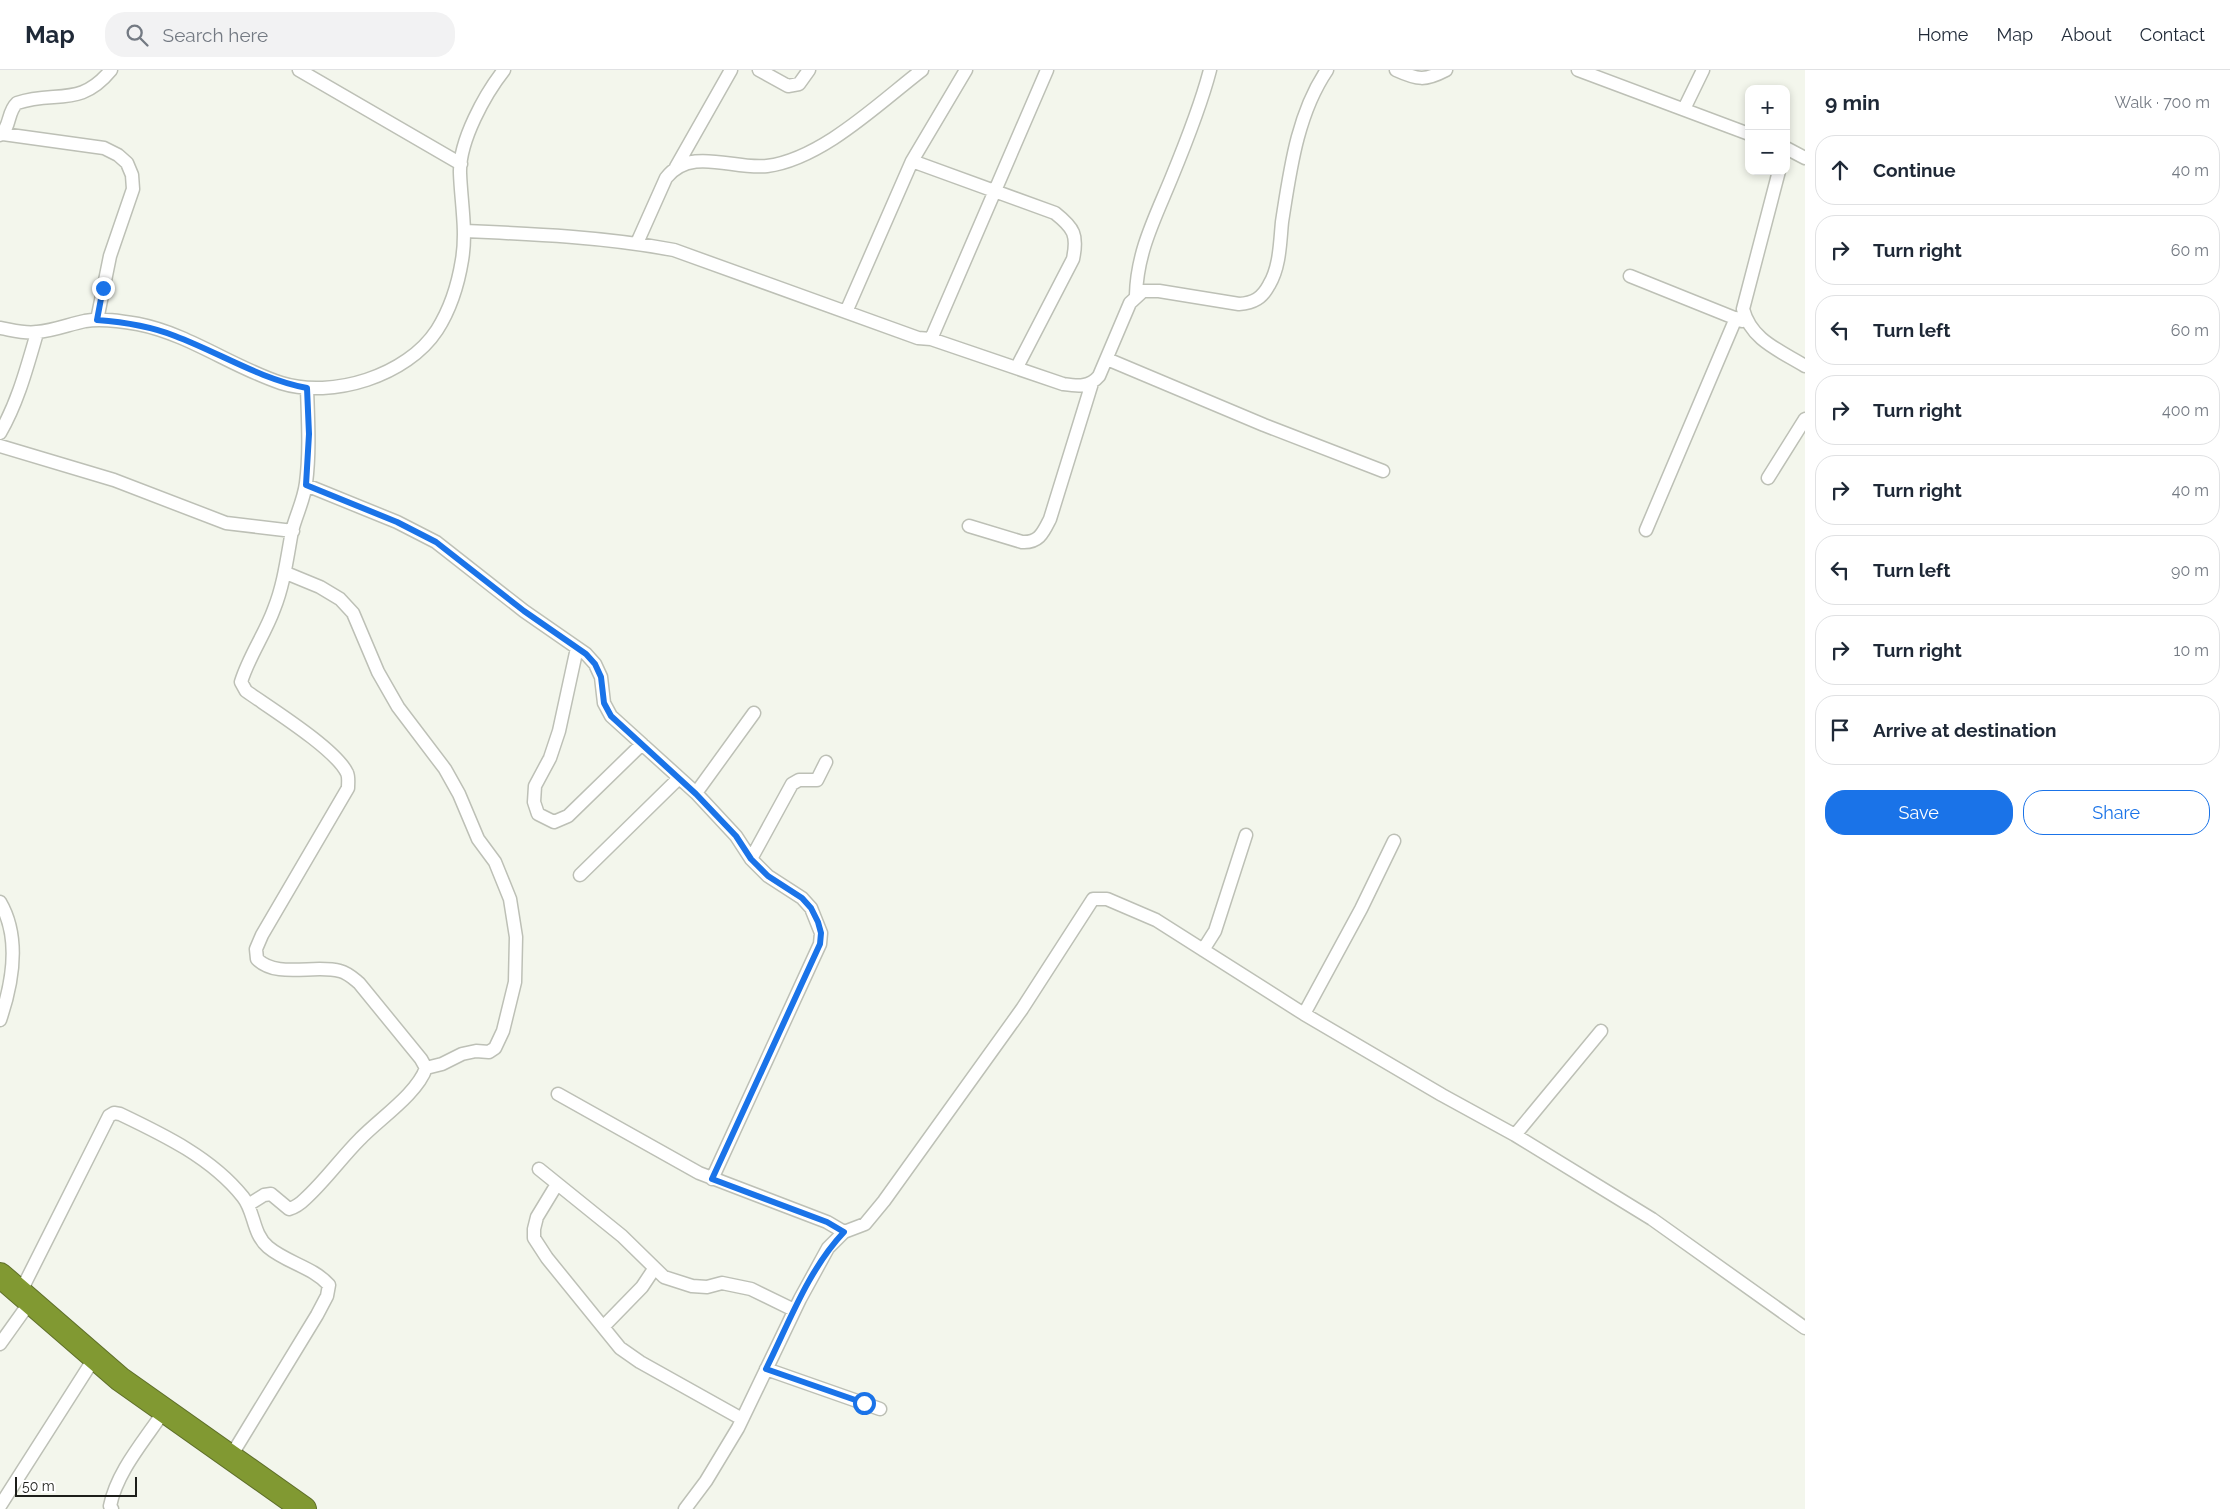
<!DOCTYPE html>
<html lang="en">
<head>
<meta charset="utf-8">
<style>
  body { margin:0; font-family:Raleway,sans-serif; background:#f2f2f3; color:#1f2937 }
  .controls { position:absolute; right:15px; top:15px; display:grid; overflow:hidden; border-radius:10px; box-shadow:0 2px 8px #0003 }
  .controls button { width:45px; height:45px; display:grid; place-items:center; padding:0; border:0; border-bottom:1px solid #e0e1e3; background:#fff; color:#1f2937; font:25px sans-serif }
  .scale { position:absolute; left:15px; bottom:12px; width:122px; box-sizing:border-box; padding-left:5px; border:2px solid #1d1e1a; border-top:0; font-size:14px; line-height:18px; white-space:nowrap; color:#1d1e1a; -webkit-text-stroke:4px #fff; paint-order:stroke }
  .stop { position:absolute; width:15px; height:15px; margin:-11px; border:4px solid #1a73e8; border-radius:50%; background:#fff }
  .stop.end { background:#1a73e8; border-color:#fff; box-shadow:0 1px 5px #0008 }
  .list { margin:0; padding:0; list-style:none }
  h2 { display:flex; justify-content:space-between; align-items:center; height:65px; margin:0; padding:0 20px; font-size:21px }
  h2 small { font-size:16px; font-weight:400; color:#747a83 }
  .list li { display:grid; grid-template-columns:32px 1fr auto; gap:15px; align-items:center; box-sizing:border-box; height:70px; margin:0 10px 10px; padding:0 10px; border:1px solid #e0e1e3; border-radius:20px }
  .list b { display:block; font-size:19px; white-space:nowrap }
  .list em { font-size:16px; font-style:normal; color:#747a83 }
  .actions { display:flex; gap:10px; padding:15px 20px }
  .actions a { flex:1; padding:11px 0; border:1px solid #1a73e8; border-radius:20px; text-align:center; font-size:18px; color:#1a73e8 }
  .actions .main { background:#1a73e8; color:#fff }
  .icon { flex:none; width:28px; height:28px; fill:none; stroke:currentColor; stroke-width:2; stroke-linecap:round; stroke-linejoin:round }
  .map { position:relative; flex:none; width:1805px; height:1439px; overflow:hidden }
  header { display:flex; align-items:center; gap:30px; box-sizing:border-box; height:70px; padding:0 25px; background:#fff; border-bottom:1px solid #e0e1e3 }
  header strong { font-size:24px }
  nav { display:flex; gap:28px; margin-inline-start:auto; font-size:18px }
  .search { width:350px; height:45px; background:#f2f2f3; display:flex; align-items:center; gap:12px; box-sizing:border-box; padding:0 18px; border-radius:20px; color:#747a83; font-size:19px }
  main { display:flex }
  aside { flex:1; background:#fff }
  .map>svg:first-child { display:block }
</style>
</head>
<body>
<header>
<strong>Map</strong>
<div class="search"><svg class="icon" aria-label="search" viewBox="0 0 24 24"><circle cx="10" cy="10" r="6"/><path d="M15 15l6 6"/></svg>Search here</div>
<nav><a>Home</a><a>Map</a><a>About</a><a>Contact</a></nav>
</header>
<main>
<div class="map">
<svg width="1805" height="1439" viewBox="0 0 1805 1439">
  <rect width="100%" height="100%" fill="#f3f6ec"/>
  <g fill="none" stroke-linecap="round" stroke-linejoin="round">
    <defs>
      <path id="street" d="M 299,0 L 461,94
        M 759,0 L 788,16 L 799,14 L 809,0
        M 1396,0 C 1418,10 1425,11 1446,0
        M 1578,0 L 1749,64
        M 1684,39 L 1703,0
        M 3,64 L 104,78 L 118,85 L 127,93 L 132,105 L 133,119 L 110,186 L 97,250
        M 0,65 C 11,57 7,42 17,33 C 56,20 80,38 111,0
        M 1786,78 L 1805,88
        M 912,91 L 1055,143 C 1074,158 1078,165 1073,189 L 1017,297
        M 676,97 L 731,0
        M 1779,101 L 1743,239 C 1751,270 1779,280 1805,296
        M 464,161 C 534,164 605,167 674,180 L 918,268 L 931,269 L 1063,314 C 1077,316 1089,318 1099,306 L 1130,233 L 1143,221 L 1159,221 L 1239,234 C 1254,233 1262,228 1269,215 C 1280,197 1280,172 1282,152 C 1290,101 1297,44 1327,0
        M 637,173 L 666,108 C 691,76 733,100 767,96 C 822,89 879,33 922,0
        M 1630,206 L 1742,251
        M 1136,225 C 1137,182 1155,148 1171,109 C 1185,75 1201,35 1210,0
        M 846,242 L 912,91 L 966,0
        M 0,258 C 12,260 25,264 37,262 C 53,261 70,254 85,251 C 102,248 121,251 138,254 C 189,264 232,297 281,313 C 332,329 407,306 437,260 C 451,238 458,215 462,190 C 467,161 461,132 460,103 C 459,71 485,24 504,0
        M 931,269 L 1047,0
        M 1107,289 L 1264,355 L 1383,401
        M 0,363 C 18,332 27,297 37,263
        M 0,376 L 114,410 L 226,453 L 293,461
        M 1768,408 L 1805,349
        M 306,415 L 397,452 L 436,472 L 524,541 L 586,584 L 595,594 L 601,607 L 604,633 L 611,646 L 696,723 L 736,766 L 751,789 L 768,806 L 802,828 L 811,838 L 821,863 L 820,874 L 712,1109
        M 969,456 L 1022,472 C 1039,473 1043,463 1050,449 L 1092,313
        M 1646,460 L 1736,248
        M 286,503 L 320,517 L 340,529 L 353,543 L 378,602 L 398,637 L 445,699 L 459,724 L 478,769 L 495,792 L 510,829 L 516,867 L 515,912 L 503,961 L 495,978 L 489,982 L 476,981 L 462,984 L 442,994 L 426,998
        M 577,578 L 559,661 L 550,688 L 535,716 L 534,732 L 538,744 L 554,752 L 568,746 L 642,674
        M 696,723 L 754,643
        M 751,789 L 792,714 L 799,710 L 817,710 L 826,692
        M 580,805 L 679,708
        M 0,832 C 21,868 13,912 0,950
        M 1203,880 L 1215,861 L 1246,765
        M 1304,944 L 1361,839 L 1394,771
        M 1601,961 L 1515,1065 L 1652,1149 L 1805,1258
        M 558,1024 L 699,1103 L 827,1152 L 844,1162
        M 539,1099 L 622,1166 L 664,1207 L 692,1216 L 707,1217 L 722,1213 L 751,1219 L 794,1240
        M 557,1114 L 537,1147 L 534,1159 L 534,1168 L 547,1188 L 620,1278 L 640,1292 L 742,1349
        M 248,1135 L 264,1125 L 271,1124 L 289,1139 C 296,1137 300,1134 305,1129 C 325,1111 341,1088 360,1069 C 379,1049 417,1024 426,998 L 421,989 L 359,913 C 353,908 348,903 340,901 C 315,894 277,909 257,889 L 256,879 L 262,865 L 348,718 C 348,713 349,707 347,703 C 336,679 270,638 246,621 L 241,612 C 249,586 265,564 274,539 C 284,514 287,488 292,461 C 296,445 304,430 306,413 C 310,382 308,350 307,318
        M 20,1223 L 109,1046 L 114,1043 L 120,1044 C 164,1065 212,1088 243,1127 C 255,1142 252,1163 268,1177 C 287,1193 313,1197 329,1215 L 327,1226 L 317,1245 L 231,1386
        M 603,1257 L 642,1217 L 654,1199
        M 0,1274 L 30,1232
        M 766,1299 L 880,1339
        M 0,1436 L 95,1287
        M 112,1439 L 110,1436 C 117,1401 145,1370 164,1341
        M 685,1439 L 706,1411 L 738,1358 L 800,1229 L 828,1178 L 844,1162 L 865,1154 L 884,1131 L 1022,939 L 1093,829 L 1107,829 L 1156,850 L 1304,944 L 1442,1025 L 1515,1065"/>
      <path id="highway" d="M 0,1205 L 120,1309 L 304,1439"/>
    </defs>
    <use href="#street" stroke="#bdc0b6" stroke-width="15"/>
    <use href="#highway" stroke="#5e6e2a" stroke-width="26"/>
    <use href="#street" stroke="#fff" stroke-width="12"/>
    <use href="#highway" stroke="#819932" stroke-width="24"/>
  </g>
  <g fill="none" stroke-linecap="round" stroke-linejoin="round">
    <path stroke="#1a73e8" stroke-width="6" d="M 103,218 L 97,250 C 124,252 150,256 175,266 C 220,283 260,309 307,318 L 309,364 L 306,415 L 397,452 L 436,472 L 524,541 L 586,584 L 595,594 L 601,607 L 604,633 L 611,646 L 696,724 L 736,766 L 751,789 L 768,806 L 802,828 L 811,838 L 818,852 L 821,863 L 820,874 L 712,1109 L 827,1152 L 844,1162 C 808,1200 789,1253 766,1299 L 864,1333"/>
  </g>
</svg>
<div class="controls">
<button>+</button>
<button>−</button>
</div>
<div class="scale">50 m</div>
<div class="stop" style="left:864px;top:1333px"></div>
<div class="stop end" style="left:103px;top:218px"></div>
</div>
<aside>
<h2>9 min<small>Walk · 700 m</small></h2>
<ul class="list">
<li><svg class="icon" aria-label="ahead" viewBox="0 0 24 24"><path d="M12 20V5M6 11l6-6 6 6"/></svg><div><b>Continue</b></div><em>40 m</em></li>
<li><svg class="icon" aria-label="right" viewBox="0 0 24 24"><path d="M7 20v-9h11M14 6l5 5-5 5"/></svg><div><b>Turn right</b></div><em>60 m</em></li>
<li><svg class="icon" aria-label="left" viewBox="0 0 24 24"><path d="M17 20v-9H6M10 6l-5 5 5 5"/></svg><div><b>Turn left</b></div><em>60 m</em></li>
<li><svg class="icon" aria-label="right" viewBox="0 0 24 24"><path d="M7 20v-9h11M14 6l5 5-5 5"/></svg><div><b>Turn right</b></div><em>400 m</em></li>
<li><svg class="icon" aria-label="right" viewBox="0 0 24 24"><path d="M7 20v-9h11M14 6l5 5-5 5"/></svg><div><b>Turn right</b></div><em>40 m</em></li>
<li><svg class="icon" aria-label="left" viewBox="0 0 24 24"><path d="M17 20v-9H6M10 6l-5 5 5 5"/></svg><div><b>Turn left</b></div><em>90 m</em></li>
<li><svg class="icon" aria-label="right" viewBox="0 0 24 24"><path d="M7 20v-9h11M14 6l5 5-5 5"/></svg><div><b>Turn right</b></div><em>10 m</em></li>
<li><svg class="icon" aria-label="arrive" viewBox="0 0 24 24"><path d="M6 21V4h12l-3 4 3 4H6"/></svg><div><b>Arrive at destination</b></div></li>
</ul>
<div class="actions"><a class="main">Save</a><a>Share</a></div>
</aside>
</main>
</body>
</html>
